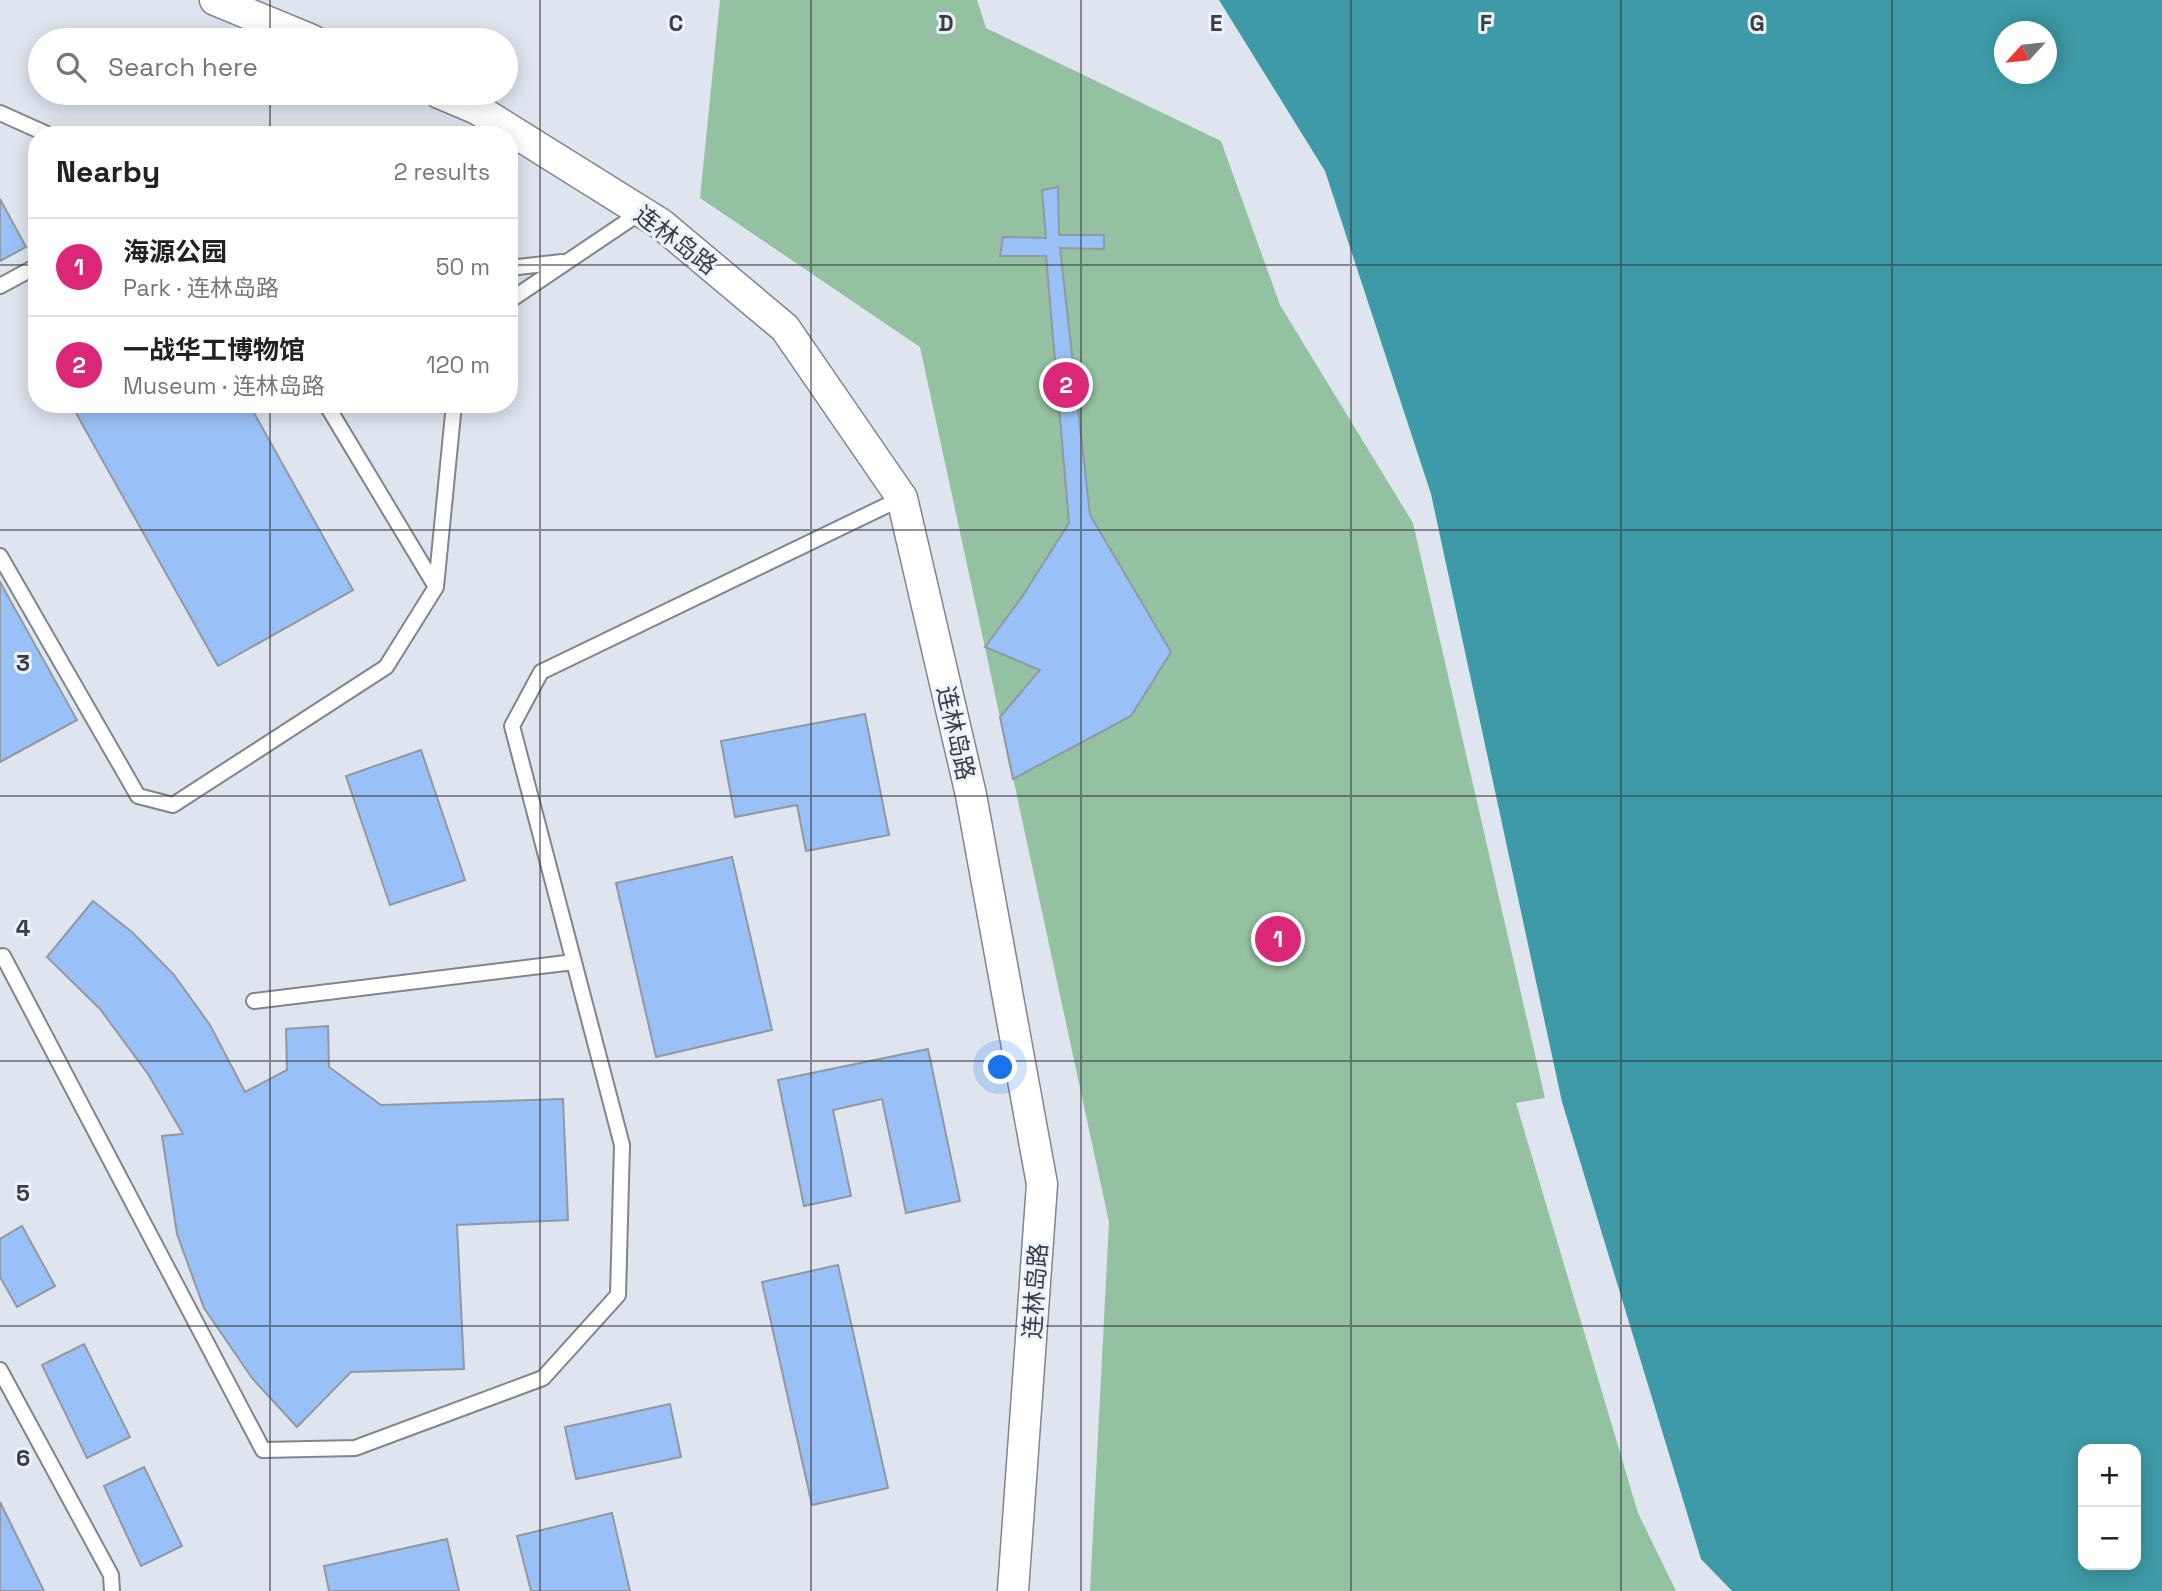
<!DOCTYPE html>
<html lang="en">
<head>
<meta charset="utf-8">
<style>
  body { margin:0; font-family:"Space Grotesk","Noto Sans SC",sans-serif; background:#f2f2f2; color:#202124 }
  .controls { position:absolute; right:21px; bottom:21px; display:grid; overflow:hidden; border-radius:14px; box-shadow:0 4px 18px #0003 }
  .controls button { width:63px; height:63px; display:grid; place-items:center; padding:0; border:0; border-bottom:2px solid #e0e0e0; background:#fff; color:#202124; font:35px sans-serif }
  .compass { position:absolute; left:1994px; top:21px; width:63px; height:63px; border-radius:50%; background:#fff; box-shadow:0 4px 18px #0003; rotate:243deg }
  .you { position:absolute; left:1001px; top:1068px; width:24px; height:24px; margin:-18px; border:5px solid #fff; border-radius:50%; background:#1a73e8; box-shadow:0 0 0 10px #1a73e833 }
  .badge { display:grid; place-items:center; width:46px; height:46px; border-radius:50%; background:#db2777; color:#fff; font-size:23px; font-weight:700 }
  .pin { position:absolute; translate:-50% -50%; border:4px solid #fff; box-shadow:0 2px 7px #0006 }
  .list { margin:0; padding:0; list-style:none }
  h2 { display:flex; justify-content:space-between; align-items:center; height:91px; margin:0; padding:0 28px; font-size:30px }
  h2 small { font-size:23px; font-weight:400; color:#757577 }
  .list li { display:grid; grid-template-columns:46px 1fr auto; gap:21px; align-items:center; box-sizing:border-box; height:98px; padding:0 28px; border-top:2px solid #e0e0e0 }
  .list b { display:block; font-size:26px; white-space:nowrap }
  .list p { margin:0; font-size:23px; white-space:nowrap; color:#757577 }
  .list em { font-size:23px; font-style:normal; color:#757577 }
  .icon { flex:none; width:38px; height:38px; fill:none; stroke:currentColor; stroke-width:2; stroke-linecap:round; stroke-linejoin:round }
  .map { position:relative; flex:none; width:2162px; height:1591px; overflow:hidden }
  .search { position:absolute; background:#fff; box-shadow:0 4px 18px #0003; left:28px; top:28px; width:490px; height:77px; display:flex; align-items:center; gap:18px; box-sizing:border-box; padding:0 24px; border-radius:38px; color:#757577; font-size:26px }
  .panel { position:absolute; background:#fff; box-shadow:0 4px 18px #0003; left:28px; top:126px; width:490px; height:287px; border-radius:28px }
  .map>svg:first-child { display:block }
</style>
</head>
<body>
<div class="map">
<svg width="2162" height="1591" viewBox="0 0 2162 1591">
  <rect width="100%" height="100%" fill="#dee5ef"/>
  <path fill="#94c1a1" d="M 720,0 L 977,0 L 986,28 L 1221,141 L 1280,305 L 1413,523 L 1545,1098 L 1516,1103 L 1638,1513 L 1676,1591 L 1090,1591 L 1109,1222 L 920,347 L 700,198 Z"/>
  <path fill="#3d9aa6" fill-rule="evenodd" d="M 1219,0 L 2162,0 L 2162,1591 L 1732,1591 L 1701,1559 L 1562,1102 L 1431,494 L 1325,171 ZM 2004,32 L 2046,32 L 2046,74 L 2004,74 ZM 2083,1449 L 2136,1449 L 2136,1565 L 2083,1565 Z"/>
  <path fill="#9ac1f7" stroke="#9198a1" stroke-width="2" d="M 1058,187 L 1059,235 L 1104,235 L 1104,249 L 1060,248 L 1090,515 L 1171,652 L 1131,716 L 1013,779 L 1000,717 L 1040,670 L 985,647 L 1022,597 L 1069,523 L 1046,256 L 1000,256 L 1003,237 L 1046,238 L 1042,190 Z
    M 0,199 L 26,247 L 0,261 Z
    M 91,404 L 249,404 L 353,590 L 218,666 L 76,413 Z
    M 0,582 L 77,720 L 0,762 Z
    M 865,714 L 889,835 L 806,851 L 797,805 L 735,817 L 721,741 Z
    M 421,750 L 465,880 L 390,905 L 346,776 Z
    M 732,857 L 772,1030 L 656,1057 L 616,883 Z
    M 93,901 L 133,933 L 174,975 L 210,1025 L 245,1092 L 287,1070 L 286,1029 L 328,1026 L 329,1067 L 381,1105 L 563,1099 L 568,1220 L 457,1225 L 464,1369 L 351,1372 L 297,1427 L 252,1378 L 204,1308 L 177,1234 L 162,1136 L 183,1134 L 148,1074 L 100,1009 L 47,957 Z
    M 928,1049 L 960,1201 L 906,1213 L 882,1099 L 833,1110 L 851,1196 L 804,1206 L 778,1080 Z
    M 22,1226 L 55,1286 L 17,1307 L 0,1277 L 0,1239 Z
    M 838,1265 L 888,1488 L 812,1505 L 762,1282 Z
    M 84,1344 L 130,1437 L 87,1458 L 42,1365 Z
    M 670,1404 L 681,1457 L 576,1479 L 565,1427 Z
    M 144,1467 L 182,1546 L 141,1566 L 104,1486 Z
    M 0,1502 L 44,1591 L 0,1591 Z
    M 612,1513 L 630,1591 L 531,1591 L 517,1536 Z
    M 447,1539 L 459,1591 L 329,1591 L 324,1566 Z"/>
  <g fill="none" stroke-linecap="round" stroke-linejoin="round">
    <defs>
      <path id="lane" d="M 0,113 L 49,135
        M 509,268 L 562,262
        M 0,286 L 37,266
        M 509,301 L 641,212
        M 326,404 L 436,587
        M 0,556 L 138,796 L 173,805 L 386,667 L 436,587 L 454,404
        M 3,956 L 263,1450 L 355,1448 L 543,1378 L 618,1295 L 622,1145 L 512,726 L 541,672 L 902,498
        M 254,1001 L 574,962
        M 0,1370 L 111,1575 L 112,1591"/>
      <path id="street" d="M 215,0 L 312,40
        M 439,93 L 477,109 L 661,224 L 785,328 L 902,498 L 971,795 L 1042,1184 L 1013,1591"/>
    </defs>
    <use href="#lane" stroke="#7f858e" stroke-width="18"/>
    <use href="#street" stroke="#7f858e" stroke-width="33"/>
    <use href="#lane" stroke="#fff" stroke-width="14"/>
    <use href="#street" stroke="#fff" stroke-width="30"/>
  </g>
  <path fill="none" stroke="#3a3d41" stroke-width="2" stroke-opacity="0.55" d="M 270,0 L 270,40M 540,0 L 540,1591M 811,0 L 811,1591M 1081,0 L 1081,1591M 1351,0 L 1351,1591M 1621,0 L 1621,1591M 1892,0 L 1892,1591M 270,93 L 270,135M 0,265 L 37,265M 509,265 L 2162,265M 270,404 L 270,1591M 0,530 L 2162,530M 0,796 L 2162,796M 0,1061 L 2162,1061M 0,1326 L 2162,1326"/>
  <g text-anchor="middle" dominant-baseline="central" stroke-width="6" stroke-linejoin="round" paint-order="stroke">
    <g font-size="24" fill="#3a3d41" stroke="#ebf2fc">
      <text transform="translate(676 240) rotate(37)">连林岛路</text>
      <text transform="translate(956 733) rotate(77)">连林岛路</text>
      <text transform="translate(1035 1291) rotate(-86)">连林岛路</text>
    </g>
  </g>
  <g font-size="23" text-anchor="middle" font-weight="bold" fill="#3a3d41" stroke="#ebf2fc" stroke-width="6" stroke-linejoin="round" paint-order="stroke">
    <text x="676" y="31">C</text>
    <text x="946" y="31">D</text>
    <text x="1216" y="31">E</text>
    <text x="1486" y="31">F</text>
    <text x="1757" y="31">G</text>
    <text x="23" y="671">3</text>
    <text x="23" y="936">4</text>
    <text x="23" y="1201">5</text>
    <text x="23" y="1466">6</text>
  </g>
</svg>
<div class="controls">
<button>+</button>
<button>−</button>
</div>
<svg class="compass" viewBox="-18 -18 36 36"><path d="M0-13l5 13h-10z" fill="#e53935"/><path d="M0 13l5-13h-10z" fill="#757577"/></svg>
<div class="you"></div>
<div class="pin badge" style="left:1278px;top:939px">1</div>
<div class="pin badge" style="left:1066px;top:385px">2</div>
<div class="search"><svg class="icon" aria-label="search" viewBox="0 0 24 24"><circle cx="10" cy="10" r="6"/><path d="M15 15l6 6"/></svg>Search here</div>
<section class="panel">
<h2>Nearby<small>2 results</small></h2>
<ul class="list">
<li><span class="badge">1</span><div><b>海源公园</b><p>Park · 连林岛路</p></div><em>50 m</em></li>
<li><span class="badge">2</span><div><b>一战华工博物馆</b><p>Museum · 连林岛路</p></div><em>120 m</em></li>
</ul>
</section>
</div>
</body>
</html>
